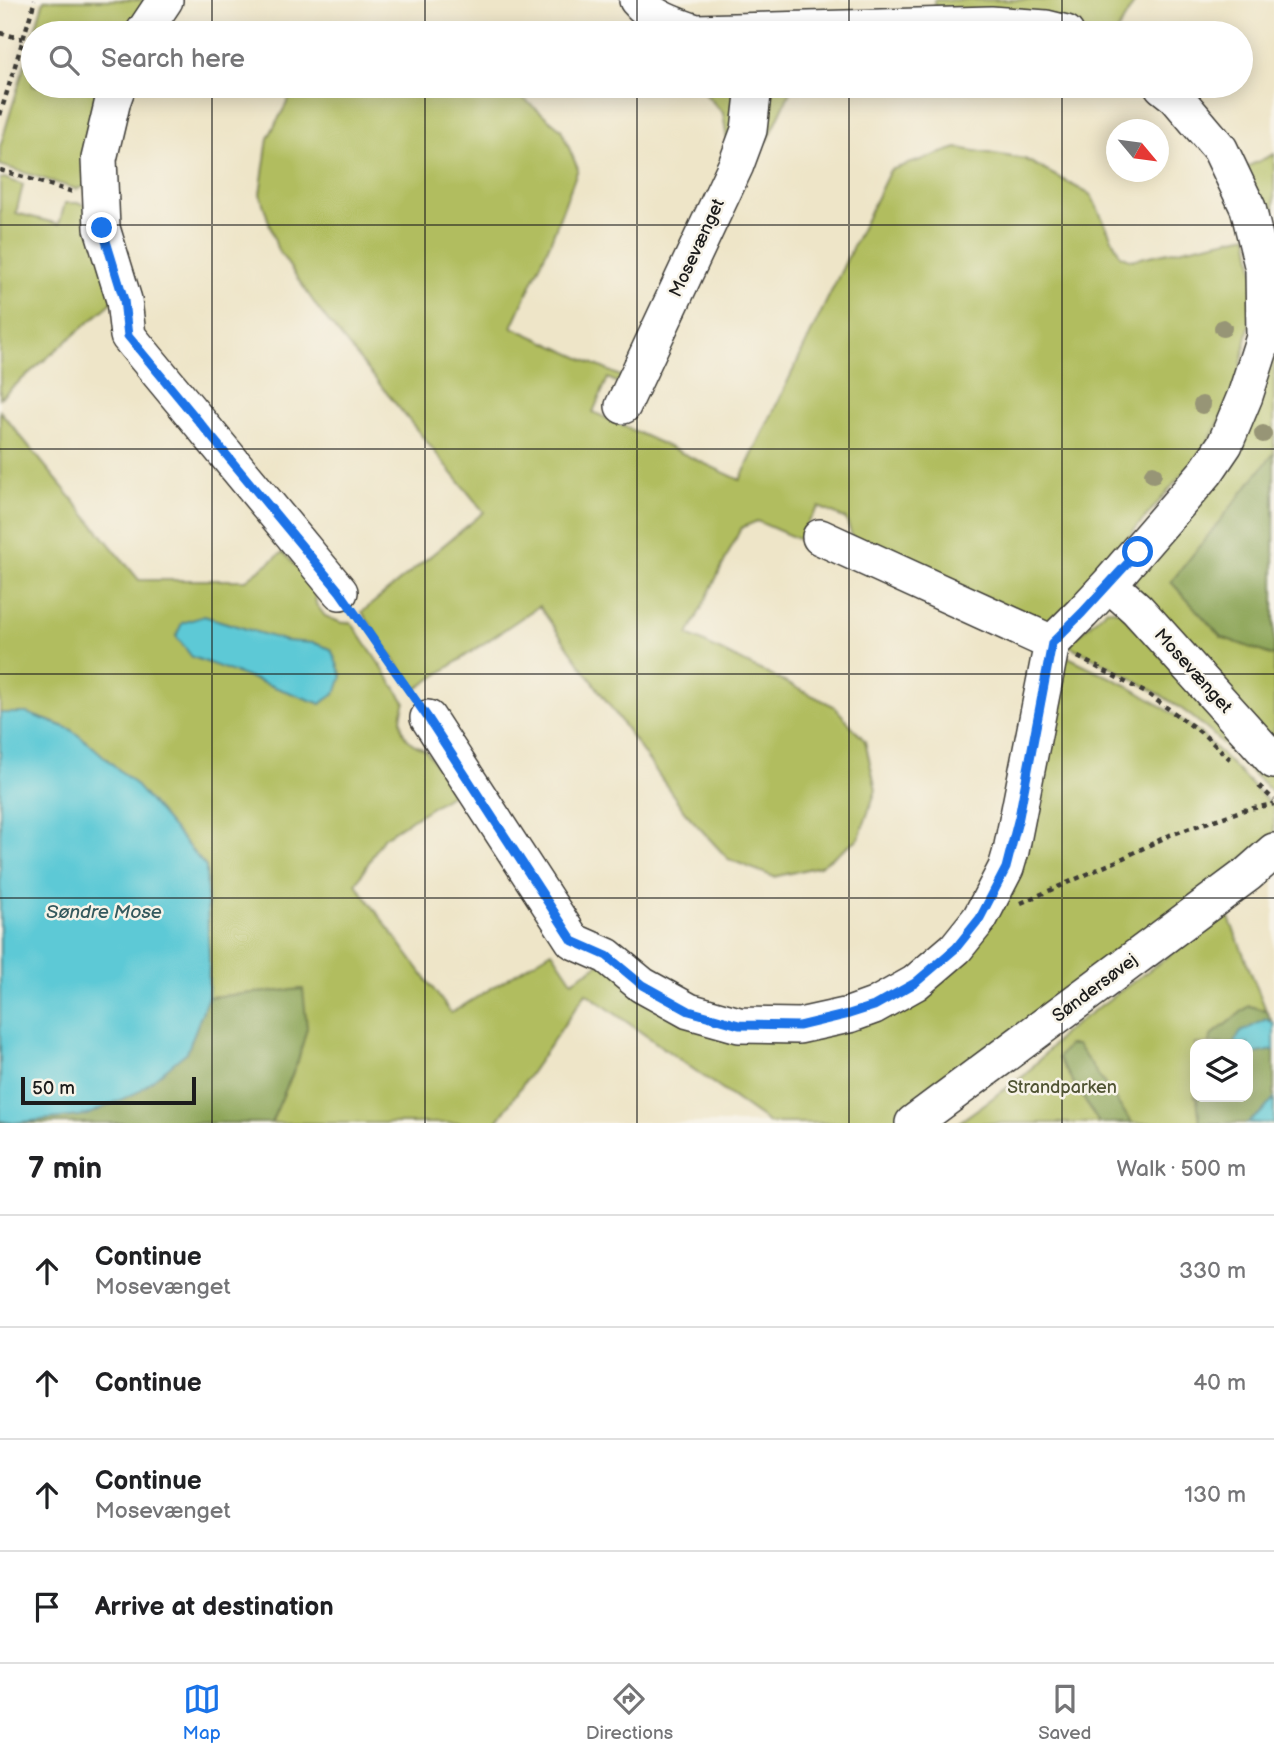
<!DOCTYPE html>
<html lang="en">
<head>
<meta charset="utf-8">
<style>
  body { margin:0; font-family:"Balsamiq Sans",sans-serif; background:#f6f6f6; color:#202124 }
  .controls { position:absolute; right:21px; bottom:21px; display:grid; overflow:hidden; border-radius:14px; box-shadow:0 4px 18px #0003 }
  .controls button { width:63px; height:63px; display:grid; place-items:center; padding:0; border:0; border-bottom:2px solid #e0e0e0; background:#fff; color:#202124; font:35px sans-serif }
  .compass { position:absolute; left:1106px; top:119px; width:63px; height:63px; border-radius:50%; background:#fff; box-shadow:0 4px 18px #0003; rotate:119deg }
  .scale { position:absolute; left:21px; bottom:18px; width:175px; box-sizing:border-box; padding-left:7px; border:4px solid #1c1c1c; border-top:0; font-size:19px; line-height:24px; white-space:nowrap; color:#1c1c1c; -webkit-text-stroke:5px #f7f3e8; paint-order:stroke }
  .stop { position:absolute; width:21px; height:21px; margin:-16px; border:5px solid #1a73e8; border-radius:50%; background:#fff }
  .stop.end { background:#1a73e8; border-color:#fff; box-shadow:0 2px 7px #0008 }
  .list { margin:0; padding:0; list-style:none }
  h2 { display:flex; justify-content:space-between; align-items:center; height:91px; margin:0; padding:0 28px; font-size:30px }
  h2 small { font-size:23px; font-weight:400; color:#757577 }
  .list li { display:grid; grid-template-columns:46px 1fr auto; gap:21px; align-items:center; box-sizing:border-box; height:112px; padding:0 28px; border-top:2px solid #e0e0e0 }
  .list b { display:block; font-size:26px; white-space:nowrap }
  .list p { margin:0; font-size:23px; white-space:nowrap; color:#757577 }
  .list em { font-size:23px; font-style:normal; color:#757577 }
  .icon { flex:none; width:38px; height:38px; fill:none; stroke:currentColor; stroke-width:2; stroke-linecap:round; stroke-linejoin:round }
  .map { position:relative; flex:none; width:1274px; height:1123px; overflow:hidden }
  .search { position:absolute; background:#fff; box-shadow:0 4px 18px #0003; left:21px; right:21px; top:21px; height:77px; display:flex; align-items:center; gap:18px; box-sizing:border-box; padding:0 24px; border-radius:38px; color:#757577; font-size:26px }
  .sheet { height:539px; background:#fff }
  nav { display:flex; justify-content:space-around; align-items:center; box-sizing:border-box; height:98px; border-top:2px solid #e0e0e0; background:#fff; font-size:19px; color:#757577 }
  nav a { display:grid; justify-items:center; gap:4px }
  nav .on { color:#1a73e8 }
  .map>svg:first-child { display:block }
</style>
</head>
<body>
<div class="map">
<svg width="1274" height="1123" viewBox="0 0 1274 1123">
  <rect width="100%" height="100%" fill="#f7f3e8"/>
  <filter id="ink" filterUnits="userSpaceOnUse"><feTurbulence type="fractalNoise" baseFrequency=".0143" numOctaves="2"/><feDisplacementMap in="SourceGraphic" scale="14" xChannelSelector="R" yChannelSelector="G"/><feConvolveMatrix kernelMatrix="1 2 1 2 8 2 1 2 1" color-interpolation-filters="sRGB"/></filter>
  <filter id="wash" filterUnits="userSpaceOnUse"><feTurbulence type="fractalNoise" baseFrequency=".00686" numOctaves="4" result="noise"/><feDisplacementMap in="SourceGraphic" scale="28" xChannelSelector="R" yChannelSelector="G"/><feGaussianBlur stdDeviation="1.57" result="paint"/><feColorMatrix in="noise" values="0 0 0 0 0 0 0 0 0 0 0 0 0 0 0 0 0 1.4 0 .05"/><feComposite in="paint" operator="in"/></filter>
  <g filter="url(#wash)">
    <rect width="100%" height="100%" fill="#eee5c8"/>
    <path fill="#b1bd5f" stroke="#666c3e" stroke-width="2" d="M 44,0 L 156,0 L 133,33 L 34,33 Z
      M 934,0 L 1136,0 L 1116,33 L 1092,33 L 1064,22 L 935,12 Z
      M 33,37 L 33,86 L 109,86 L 92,185 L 76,189 L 0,165 L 0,147 Z
      M 300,86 L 508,86 L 561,129 L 578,169 L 550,243 L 512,327 L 627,379 L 624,386 L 608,378 L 593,412 L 740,480 L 890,170 L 957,148 L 1025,159 L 1091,195 L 1120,255 L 1131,260 L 1248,235 L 1257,288 L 1230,419 L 1050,628 L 854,542 L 846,519 L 819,507 L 807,523 L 800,540 L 757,521 L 741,528 L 688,635 L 834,706 L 865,741 L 876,790 L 859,838 L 820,866 L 774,877 L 728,859 L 685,812 L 539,606 L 415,690 L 362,612 L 484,512 L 319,310 L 277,248 L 260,194 L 268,138 L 294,90 Z
      M 698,86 L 746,86 L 728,146 L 723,113 Z
      M 765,86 L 793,86 L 768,140 L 760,137 Z
      M 1274,154 L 1274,281 L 1244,168 Z
      M 4,178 L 23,185 L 16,213 L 59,224 L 65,203 L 81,203 L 94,211 L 115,300 L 0,398 L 0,179 Z
      M 1274,323 L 1274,453 L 1221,637 L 1274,656 L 1274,744 L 1137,590 L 1134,574 Z
      M 0,411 L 139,580 L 246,580 L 283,552 L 314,586 L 316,604 L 325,616 L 342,623 L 351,622 L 405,702 C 400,716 398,733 412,743 C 416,746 422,748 426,751 C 434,759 446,784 452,794 L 383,838 L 356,884 L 451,1013 L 552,951 L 572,981 L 604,961 L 761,1034 L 957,962 L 1064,655 L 1126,685 L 1166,709 L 1200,733 L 1274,807 L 1274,835 L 896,1123 L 769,1123 L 586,993 L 496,1123 L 271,1123 L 298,1061 L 303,989 L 208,997 L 209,958 L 206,867 L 91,745 C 61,722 38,714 0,713 Z
      M 1107,609 L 1119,611 L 1274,777 L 1274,794 C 1247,768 1221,739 1191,716 C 1153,687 1109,666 1068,645 Z
      M 1227,913 L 1266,1010 L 1249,1006 L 1212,1035 L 1209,1044 L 1195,1044 L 1195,1097 L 1197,1097 L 1200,1123 L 1132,1123 L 1100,1078 L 1129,1123 L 958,1123 L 1026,1074 L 1066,1031 Z"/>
    <path fill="#8ca456" stroke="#546039" stroke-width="2" d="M 1274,453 L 1274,656 L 1221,637 L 1171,582 Z
      M 303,989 L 307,1028 L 298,1061 L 271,1123 L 0,1123 L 0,1121 L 13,1123 L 187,1052 L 208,997 Z
      M 1249,1006 L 1266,1010 L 1274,1025 L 1274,1123 L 1200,1123 L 1197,1097 L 1248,1097 L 1248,1044 L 1209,1044 L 1212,1035 Z
      M 1068,1045 L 1077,1045 L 1132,1123 L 1099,1123 L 1058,1058 Z"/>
    <path fill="#5dc9d6" stroke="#3c7279" stroke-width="2" d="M 204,616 L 286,641 L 314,643 L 331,649 L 342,676 L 337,691 L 321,704 L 192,657 L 176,636 L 182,623 Z
      M 0,713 L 27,713 L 70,729 L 91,745 L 135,784 L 206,867 L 209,958 L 208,997 L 187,1052 L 138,1092 L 87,1115 L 13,1123 L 0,1121 Z
      M 1266,1019 L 1274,1023 L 1274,1050 L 1248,1055 L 1248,1044 L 1233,1044 L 1241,1032 Z
      M 1274,1098 L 1274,1123 L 1247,1123 L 1263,1111 Z"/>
  </g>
  <g filter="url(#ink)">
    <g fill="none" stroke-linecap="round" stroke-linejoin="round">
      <defs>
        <path id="minor" d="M 637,0 C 651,17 675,25 696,32 L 991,24 L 1046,28 L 1066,33
          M 143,33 L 165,0
          M 118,86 L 113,100 L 99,159 L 102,228 L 124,300 L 128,336 L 340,592
          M 623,406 L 736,165 L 749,130 L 754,86
          M 820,537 L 1052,643
          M 1109,584 L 1137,609 L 1274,761
          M 428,718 L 573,941 L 607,956 L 642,985 L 689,1011 L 739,1025 L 799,1026 L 849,1015 L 874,1006 L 915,983 L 956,948 L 980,918 L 1006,868 L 1011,851 L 1052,643 L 1082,613 L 1109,584 L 1206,472 L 1225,444 L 1245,396 L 1264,337 L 1263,269 L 1248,208 L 1220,149 L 1176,97 L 1162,86
          M 913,1123 L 1248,874 L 1274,851"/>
      </defs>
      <use href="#minor" stroke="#3c3a36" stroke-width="38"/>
      <path stroke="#3c3a36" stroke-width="4.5" stroke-dasharray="5 5" stroke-linecap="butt" d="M 0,33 L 23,39
        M 0,115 L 35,0
        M 0,170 L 73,192
        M 354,613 L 413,697
        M 1078,657 L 1148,694 L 1203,734 L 1230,759
        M 1259,786 L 1274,800
        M 1021,903 L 1117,861 L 1170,835 L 1244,810 L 1274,804"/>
      <use href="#minor" stroke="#fff" stroke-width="35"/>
    </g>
    <g fill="#979576">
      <circle cx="1223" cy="328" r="9"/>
      <circle cx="1202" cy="405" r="9"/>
      <circle cx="1263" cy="434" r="9"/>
      <circle cx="1153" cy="474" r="9"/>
    </g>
  </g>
  <g fill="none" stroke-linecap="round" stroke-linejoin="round" filter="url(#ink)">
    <path stroke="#1a73e8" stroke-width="9" d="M 102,228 L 124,300 L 128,336 L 340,592 L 428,718 L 573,941 L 607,956 L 642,985 L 689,1011 L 739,1025 L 799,1026 L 849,1014 L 874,1006 L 915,983 L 956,948 L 980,918 L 1006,868 L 1019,817 L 1052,643 L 1082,613 L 1138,552"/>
  </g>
  <path fill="none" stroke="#1c1c1c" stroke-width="2" stroke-opacity="0.55" d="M 212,0 L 212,33M 425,0 L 425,33M 637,0 L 637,33M 849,0 L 849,33M 1062,0 L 1062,33M 212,86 L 212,1123M 425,86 L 425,1123M 637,86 L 637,1123M 849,86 L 849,1123M 1062,86 L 1062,1123M 0,225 L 1274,225M 0,449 L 1274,449M 0,674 L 1274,674M 0,898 L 1274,898"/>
  <g text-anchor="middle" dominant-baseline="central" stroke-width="5" stroke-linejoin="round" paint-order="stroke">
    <g font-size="18" fill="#1c1c1c" stroke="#f7f3e8">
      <text transform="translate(697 248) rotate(-65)">Mosevænget</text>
      <text transform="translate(1193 671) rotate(48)">Mosevænget</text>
      <text transform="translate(1095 988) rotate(-37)">Søndersøvej</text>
    </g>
    <g font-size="18" fill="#505433" stroke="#f7f3e8">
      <text x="1062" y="1087">Strandparken</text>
    </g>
    <g font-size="19" font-style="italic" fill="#33595d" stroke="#f7f3e8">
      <text x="104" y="912">Søndre Mose</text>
    </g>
  </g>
</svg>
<div class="controls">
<button><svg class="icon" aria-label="layers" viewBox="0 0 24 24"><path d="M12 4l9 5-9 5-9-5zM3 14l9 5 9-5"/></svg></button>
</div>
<svg class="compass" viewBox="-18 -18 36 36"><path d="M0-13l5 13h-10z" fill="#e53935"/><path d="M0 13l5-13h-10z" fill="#757577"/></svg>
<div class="scale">50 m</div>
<div class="stop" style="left:1138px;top:552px"></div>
<div class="stop end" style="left:102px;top:228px"></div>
<div class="search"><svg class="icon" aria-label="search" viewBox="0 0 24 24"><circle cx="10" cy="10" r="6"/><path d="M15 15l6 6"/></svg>Search here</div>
</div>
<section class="sheet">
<h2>7 min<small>Walk · 500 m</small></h2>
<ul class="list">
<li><svg class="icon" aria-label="ahead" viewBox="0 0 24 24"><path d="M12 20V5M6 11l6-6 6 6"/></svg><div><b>Continue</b><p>Mosevænget</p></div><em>330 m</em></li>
<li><svg class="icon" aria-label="ahead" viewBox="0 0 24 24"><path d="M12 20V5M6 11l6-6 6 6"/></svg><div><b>Continue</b></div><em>40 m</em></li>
<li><svg class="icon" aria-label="ahead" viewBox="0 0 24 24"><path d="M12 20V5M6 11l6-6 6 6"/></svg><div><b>Continue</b><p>Mosevænget</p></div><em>130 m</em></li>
<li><svg class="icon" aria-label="arrive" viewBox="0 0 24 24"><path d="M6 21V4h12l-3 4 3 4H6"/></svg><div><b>Arrive at destination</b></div></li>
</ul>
</section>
<nav>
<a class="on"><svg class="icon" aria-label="map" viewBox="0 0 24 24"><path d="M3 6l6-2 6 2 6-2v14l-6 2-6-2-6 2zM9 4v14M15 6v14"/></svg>Map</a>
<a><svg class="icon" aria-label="directions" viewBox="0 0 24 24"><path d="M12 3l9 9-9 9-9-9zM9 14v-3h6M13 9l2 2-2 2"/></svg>Directions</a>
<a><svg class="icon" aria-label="saved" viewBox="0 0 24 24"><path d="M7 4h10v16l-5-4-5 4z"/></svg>Saved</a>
</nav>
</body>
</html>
